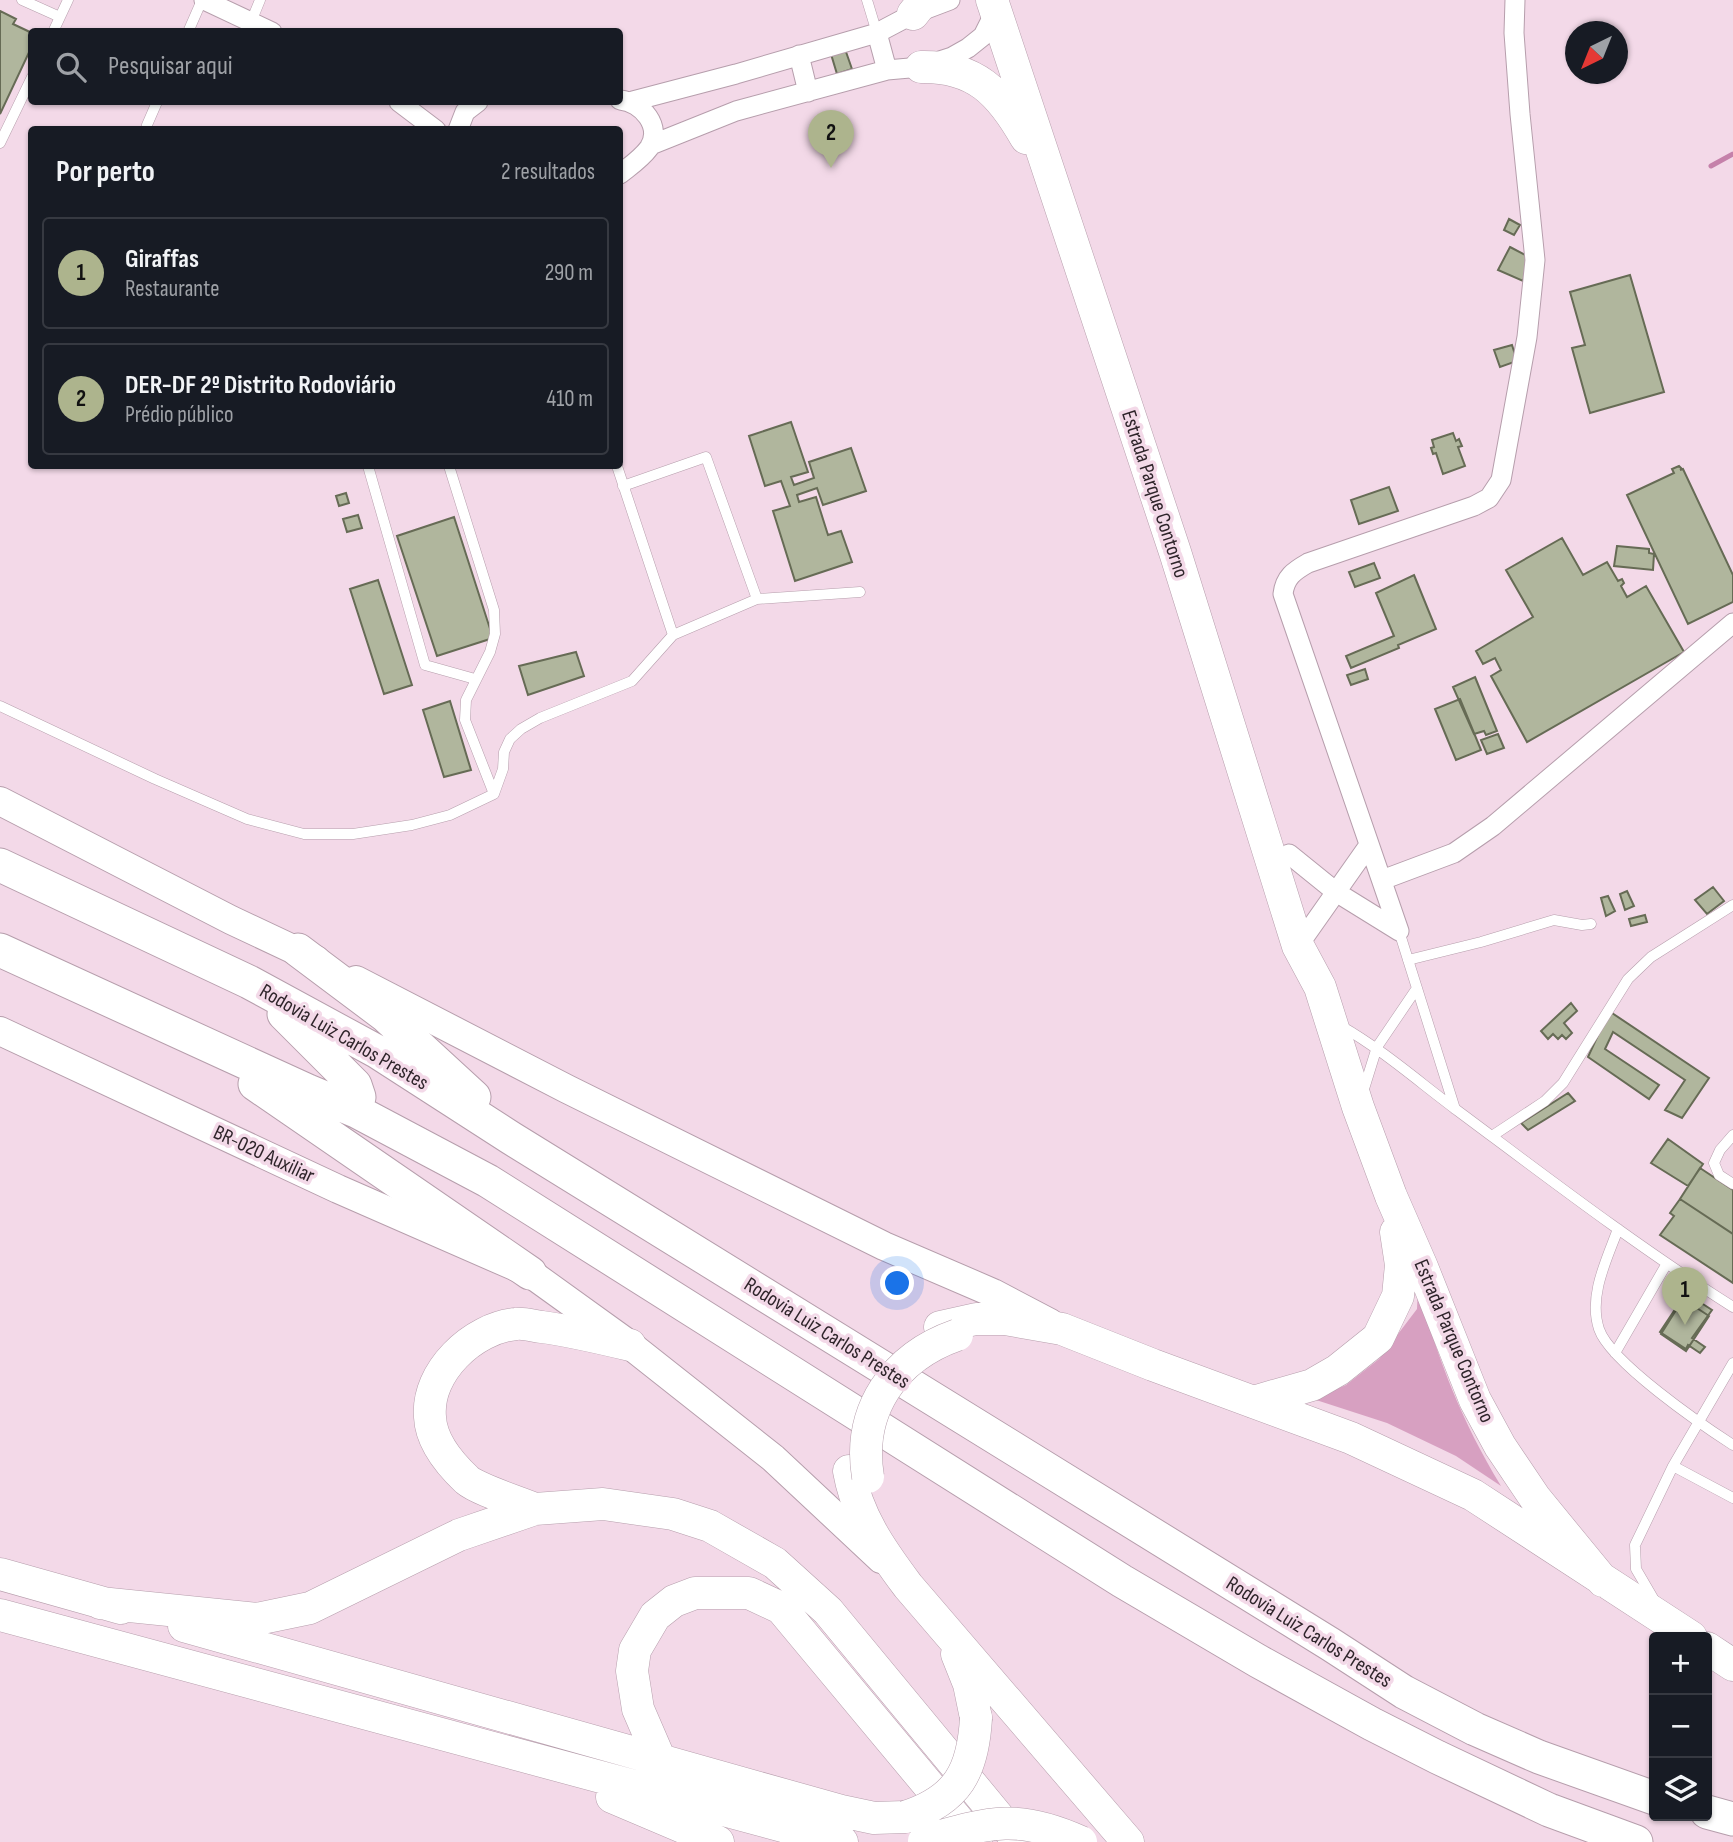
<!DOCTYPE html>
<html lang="pt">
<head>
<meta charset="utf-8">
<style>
  body { margin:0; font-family:"Sofia Sans Condensed",sans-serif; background:#242831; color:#f1f3f6 }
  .controls { position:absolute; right:21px; bottom:21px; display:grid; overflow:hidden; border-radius:7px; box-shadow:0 2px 5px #0004 }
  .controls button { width:63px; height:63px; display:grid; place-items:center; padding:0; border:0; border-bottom:2px solid #363941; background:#171b24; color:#f1f3f6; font:35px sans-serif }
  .compass { position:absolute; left:1565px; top:21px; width:63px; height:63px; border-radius:50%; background:#171b24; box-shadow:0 2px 5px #0004; rotate:223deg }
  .you { position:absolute; left:898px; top:1284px; width:24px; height:24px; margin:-18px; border:5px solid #fff; border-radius:50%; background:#1a73e8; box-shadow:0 0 0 10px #1a73e833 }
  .badge { display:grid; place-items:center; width:46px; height:46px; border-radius:50%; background:#adb48d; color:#111; font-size:23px; font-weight:700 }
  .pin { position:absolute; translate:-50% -58px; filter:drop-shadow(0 2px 4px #0008) }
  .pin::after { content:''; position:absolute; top:37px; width:24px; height:21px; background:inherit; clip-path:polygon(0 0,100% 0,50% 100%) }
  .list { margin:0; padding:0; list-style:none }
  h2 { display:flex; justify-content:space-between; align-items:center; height:91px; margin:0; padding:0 28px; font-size:30px }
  h2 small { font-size:23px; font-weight:400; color:#9ea1a6 }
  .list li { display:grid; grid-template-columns:46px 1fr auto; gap:21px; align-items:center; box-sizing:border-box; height:112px; margin:0 14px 14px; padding:0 14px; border:2px solid #363941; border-radius:7px }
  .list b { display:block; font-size:26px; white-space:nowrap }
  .list p { margin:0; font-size:23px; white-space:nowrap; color:#9ea1a6 }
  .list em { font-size:23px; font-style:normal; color:#9ea1a6 }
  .icon { flex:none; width:38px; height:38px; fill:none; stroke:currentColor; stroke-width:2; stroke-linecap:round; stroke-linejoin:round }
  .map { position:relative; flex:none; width:1733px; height:1842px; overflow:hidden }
  .search { position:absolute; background:#171b24; box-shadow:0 2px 5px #0004; left:28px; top:28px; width:595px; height:77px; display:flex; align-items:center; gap:18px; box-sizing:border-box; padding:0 24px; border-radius:7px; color:#9ea1a6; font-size:26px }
  .panel { position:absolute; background:#171b24; box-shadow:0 2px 5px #0004; left:28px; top:126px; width:595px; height:343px; border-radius:7px }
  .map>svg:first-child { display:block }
</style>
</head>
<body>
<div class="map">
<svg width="1733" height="1842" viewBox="0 0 1733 1842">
  <rect width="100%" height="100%" fill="#f3d9e8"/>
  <path fill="#d7a0c1" d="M 1418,1288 C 1439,1362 1461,1420 1501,1486 L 1456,1456 L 1387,1423 L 1313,1399 L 1346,1385 L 1379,1359 L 1417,1309 Z"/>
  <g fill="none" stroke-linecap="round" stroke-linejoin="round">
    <path stroke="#c581aa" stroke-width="5" d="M 1711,166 L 1733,154"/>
  </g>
  <path fill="#b0b69d" stroke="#666b55" stroke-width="2" d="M 0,11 L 16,19 L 13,24 L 32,33 L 32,46 L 0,114 Z
    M 845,49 L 852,69 L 837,74 L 831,54 Z
    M 1509,219 L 1520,225 L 1514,235 L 1504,230 Z
    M 1510,247 L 1531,258 L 1523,281 L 1498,270 Z
    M 1630,275 L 1664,392 L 1590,413 L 1572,348 L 1585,345 L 1570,292 Z
    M 1512,345 L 1517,361 L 1500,367 L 1494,350 Z
    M 791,422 L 808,472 L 791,477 L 794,485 L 814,478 L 809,462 L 851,448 L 866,491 L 823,505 L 817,488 L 797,495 L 799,502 L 816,497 L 828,535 L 841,531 L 852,562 L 795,581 L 773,511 L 790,506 L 781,481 L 765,486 L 749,436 Z
    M 1453,433 L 1456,441 L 1459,439 L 1462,446 L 1458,447 L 1465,466 L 1443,474 L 1436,453 L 1433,454 L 1431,448 L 1434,447 L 1432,440 Z
    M 1679,466 L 1682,469 L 1680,470 L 1683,469 L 1733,575 L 1733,602 L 1688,624 L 1627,495 L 1674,473 L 1672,469 Z
    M 1389,487 L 1398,511 L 1359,524 L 1351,500 Z
    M 346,493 L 349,503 L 339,506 L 336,496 Z
    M 358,515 L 362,528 L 347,532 L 343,519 Z
    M 454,517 L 493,638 L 437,656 L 397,536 Z
    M 1562,538 L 1583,575 L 1607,562 L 1618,581 L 1622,579 L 1624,583 L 1621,586 L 1627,597 L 1646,586 L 1684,652 L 1527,742 L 1491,676 L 1501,670 L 1495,658 L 1483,664 L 1476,651 L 1533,617 L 1506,570 Z
    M 1617,546 L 1649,549 L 1649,553 L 1654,554 L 1653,570 L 1614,566 Z
    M 1374,563 L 1380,578 L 1355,587 L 1349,572 Z
    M 1414,575 L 1436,629 L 1398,645 L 1399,648 L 1351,668 L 1346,656 L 1394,636 L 1376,593 Z
    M 378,580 L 412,685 L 384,694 L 350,589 Z
    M 576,652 L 584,676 L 528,695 L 519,666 Z
    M 1365,669 L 1368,679 L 1351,685 L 1347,675 Z
    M 1475,677 L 1497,731 L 1486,735 L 1484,731 L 1474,734 L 1453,687 Z
    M 1460,699 L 1481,750 L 1456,760 L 1435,709 Z
    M 450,701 L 471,770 L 444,777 L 423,710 Z
    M 1498,734 L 1504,748 L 1487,754 L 1481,740 Z
    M 1713,887 L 1724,901 L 1707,914 L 1695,900 Z
    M 1627,891 L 1634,906 L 1625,910 L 1620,894 Z
    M 1608,896 L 1615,911 L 1606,916 L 1601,898 Z
    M 1645,915 L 1647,922 L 1631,926 L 1629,919 Z
    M 1571,1003 L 1577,1011 L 1564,1023 L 1572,1033 L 1566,1039 L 1562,1035 L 1558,1039 L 1553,1034 L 1548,1039 L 1541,1031 Z
    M 1609,1011 L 1709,1078 L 1682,1118 L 1665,1110 L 1685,1080 L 1613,1032 L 1605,1049 L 1659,1085 L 1649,1099 L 1588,1057 Z
    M 1568,1093 L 1575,1101 L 1528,1130 L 1521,1123 Z
    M 1668,1139 L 1703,1164 L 1688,1186 L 1651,1163 Z
    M 1700,1168 L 1733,1190 L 1733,1234 L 1680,1199 Z
    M 1680,1199 L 1733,1234 L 1733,1283 L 1660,1235 L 1674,1216 L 1670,1213 Z
    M 1686,1293 L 1712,1310 L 1692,1338 L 1705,1347 L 1700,1353 L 1688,1345 L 1686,1349 L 1660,1332 Z
    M 1683,1299 L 1709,1316 L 1686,1351 L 1661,1334 Z"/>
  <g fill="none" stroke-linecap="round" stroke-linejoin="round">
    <defs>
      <path id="service" d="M 22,0 L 60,17
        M 867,0 L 877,33
        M 251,22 L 260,0
        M 53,32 L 68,0
        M 188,32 L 202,0
        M 147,125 L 157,102
        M 0,143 L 32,77
        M 368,466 L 425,665 L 475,679
        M 449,466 L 494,610 L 495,634 L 490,652 L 466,700 L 465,720 L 494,794
        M 617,466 L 673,635
        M 623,486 L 706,457 L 757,599
        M 0,706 L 155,779 L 247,819 L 304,834 L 353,834 L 412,825 L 450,815 L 494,794 L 503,769 L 504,752 L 510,739 L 521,729 L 540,718 L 632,681 L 673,635 L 757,599 L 860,592
        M 1399,931 L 1455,1109
        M 1408,960 L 1481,942 L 1554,920 L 1582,925 L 1591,924
        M 1341,1026 C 1383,1050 1419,1082 1458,1111 C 1548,1178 1638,1247 1733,1307
        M 1363,1092 L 1377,1047 L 1417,988
        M 1733,1135 L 1720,1150 L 1714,1163 L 1719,1175 L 1733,1184
        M 1492,1136 L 1545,1101 L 1563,1083 L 1628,979 L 1651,957 L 1733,905
        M 1618,1229 C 1607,1259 1588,1296 1599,1329 C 1610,1362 1702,1425 1733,1445
        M 1615,1353 L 1666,1265
        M 1673,1466 L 1733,1498
        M 1657,1605 L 1636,1569 L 1635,1545 L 1673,1466 L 1733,1363"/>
      <path id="minor" d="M 204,0 L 272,32
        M 877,33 L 887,70
        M 799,55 L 808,92
        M 620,100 C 642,102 663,127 649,148 C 641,159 630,166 620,174
        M 633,101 L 736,74 L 877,33 L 913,14 L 950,0
        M 399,102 L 436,130
        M 458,130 L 465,112 L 478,102
        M 651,145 L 736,111 L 887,70 L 921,67 L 952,57 L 968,48 L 983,36 L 996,10 L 993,9
        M 1289,854 L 1336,892 L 1399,931
        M 1382,880 L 1454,853 L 1493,826 L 1733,623
        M 1399,931 L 1283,594 C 1285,577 1294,571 1308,563 L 1474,506 L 1489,498 L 1501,480 L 1527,337 L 1535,260 L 1520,114 L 1514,33 L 1515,0
        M 1298,946 L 1369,845"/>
      <path id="secondary" d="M 0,801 L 231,920 L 316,960
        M 356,980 L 567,1089 L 884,1246 L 993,1293 L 1050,1323
        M 0,1031 L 338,1189 L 530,1273 L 630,1345 L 773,1458 L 881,1559"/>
      <path id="primary" d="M 992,0 L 1175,552 L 1298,946 L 1320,987 L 1358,1107 L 1391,1196 L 1422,1267 L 1475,1400 L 1500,1446 L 1535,1498 L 1603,1581
        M 913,14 L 924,0
        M 921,67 C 975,66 1000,92 1026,138
        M 940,1327 L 976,1319 L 1005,1319 L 1062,1329 L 1153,1365 L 1351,1438 L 1473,1495 L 1691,1637
        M 1253,1402 L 1312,1385 L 1338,1370 L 1378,1338 L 1398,1296 L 1401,1265 L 1396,1232
        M 849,1471 C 857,1516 881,1550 908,1586 L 1128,1842
        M 535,1509 C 519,1502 479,1490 467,1480 C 450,1464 431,1441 430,1417 C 426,1372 473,1328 516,1324 C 524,1323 534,1326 542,1327 C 572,1331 601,1338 630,1345
        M 0,1574 L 121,1608
        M 100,1603 L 257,1619 L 310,1608 L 459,1535 L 535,1509 L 603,1504 L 673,1514 L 710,1526 L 775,1563 L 828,1611 L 1019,1842
        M 0,1615 L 842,1842
        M 184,1626 L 841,1811 L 874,1818 L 905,1817
        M 1707,1648 L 1733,1665
        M 957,1654 L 969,1684 L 976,1718
        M 660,1760 L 638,1709 L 632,1671 L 635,1650 L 655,1616 L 674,1601 L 695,1593 L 749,1593 L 781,1608 L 976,1842
        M 612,1797 L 718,1842"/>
      <path id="trunk" d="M 0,865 L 249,982 L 376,1051 L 511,1138 L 1330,1644 L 1404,1692 L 1475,1729 L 1539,1757 L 1654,1798
        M 0,950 L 308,1091 L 356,1111 L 488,1181 L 1122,1581 L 1258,1661 L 1372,1724 L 1437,1757 L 1549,1810 L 1636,1842
        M 298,950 L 386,1016 L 474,1097
        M 284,1014 L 355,1085 L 359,1097 L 356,1111
        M 255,1084 L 530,1273
        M 1707,1812 L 1733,1819"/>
    </defs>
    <use href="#service" stroke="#b69eac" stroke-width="11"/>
    <use href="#minor" stroke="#b69eac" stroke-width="21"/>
    <use href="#secondary" stroke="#b69eac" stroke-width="30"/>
    <use href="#primary" stroke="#b69eac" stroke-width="33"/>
    <use href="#trunk" stroke="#b69eac" stroke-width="35"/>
    <use href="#service" stroke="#fff" stroke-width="10"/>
    <use href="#minor" stroke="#fff" stroke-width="19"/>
    <use href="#secondary" stroke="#fff" stroke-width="28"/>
    <use href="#primary" stroke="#fff" stroke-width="32"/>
    <use href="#trunk" stroke="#fff" stroke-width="33"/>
    <defs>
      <path id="primary-bridge" d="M 868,1477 C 857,1410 894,1357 957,1335
        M 905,1817 C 958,1800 973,1771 976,1718
        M 924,1841 C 990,1822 1017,1813 1081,1842"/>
    </defs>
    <use href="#primary-bridge" stroke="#b69eac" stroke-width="33" stroke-linecap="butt"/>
    <use href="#primary-bridge" stroke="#fff" stroke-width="32"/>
  </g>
  <g text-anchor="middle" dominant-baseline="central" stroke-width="7" stroke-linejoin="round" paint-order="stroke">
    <g font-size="21" fill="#2f252b" stroke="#f3d9e8">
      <text transform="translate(1155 494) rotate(72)">Estrada Parque Contorno</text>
      <text transform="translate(344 1037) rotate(30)">Rodovia Luiz Carlos Prestes</text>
      <text transform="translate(264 1154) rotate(25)">BR-020 Auxiliar</text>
      <text transform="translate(827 1333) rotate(32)">Rodovia Luiz Carlos Prestes</text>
      <text transform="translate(1454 1341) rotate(67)">Estrada Parque Contorno</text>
      <text transform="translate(1309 1632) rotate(32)">Rodovia Luiz Carlos Prestes</text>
    </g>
  </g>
</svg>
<div class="controls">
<button>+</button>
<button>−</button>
<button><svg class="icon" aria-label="layers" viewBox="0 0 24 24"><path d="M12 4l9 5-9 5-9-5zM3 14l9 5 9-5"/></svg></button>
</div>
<svg class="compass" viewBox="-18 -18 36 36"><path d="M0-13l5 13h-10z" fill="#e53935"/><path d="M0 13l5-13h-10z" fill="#9ea1a6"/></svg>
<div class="you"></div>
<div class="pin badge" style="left:1685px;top:1325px">1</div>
<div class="pin badge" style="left:831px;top:168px">2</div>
<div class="search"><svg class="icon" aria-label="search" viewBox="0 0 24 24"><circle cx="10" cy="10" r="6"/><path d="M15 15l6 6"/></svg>Pesquisar aqui</div>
<section class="panel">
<h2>Por perto<small>2 resultados</small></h2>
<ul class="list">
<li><span class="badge">1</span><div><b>Giraffas</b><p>Restaurante</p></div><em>290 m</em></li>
<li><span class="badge">2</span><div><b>DER-DF 2º Distrito Rodoviário</b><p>Prédio público</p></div><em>410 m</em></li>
</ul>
</section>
</div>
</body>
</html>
